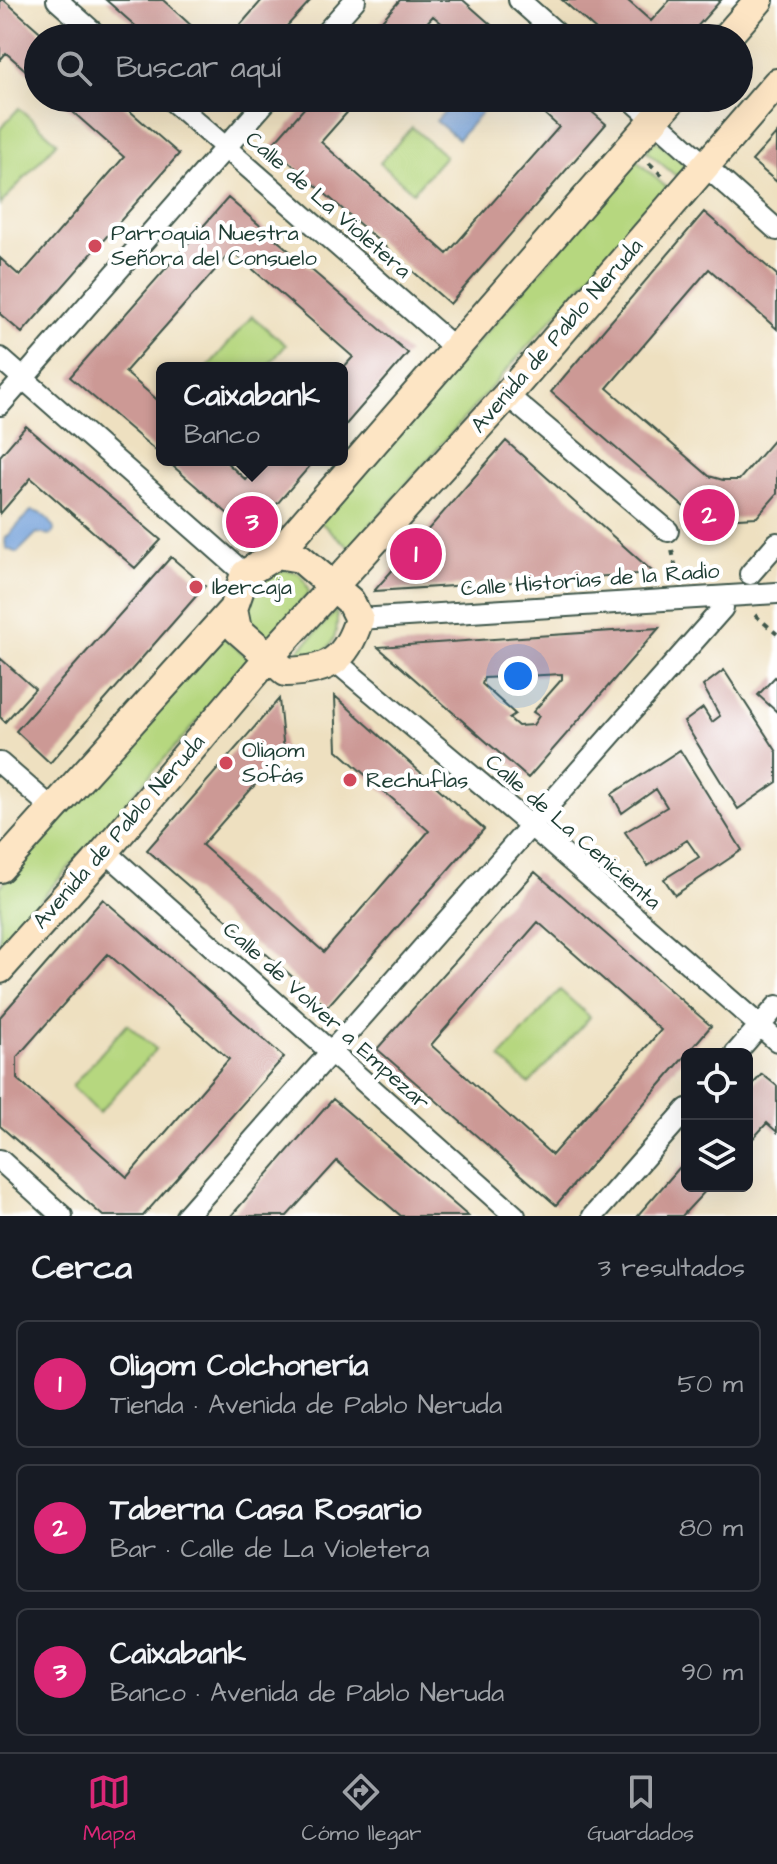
<!DOCTYPE html>
<html lang="es">
<head>
<meta charset="utf-8">
<style>
  body { margin:0; font-family:"Architects Daughter",sans-serif; background:#242831; color:#f1f3f6 }
  .controls { position:absolute; right:24px; bottom:24px; display:grid; overflow:hidden; border-radius:12px; box-shadow:0 8px 32px #0002 }
  .controls button { width:72px; height:72px; display:grid; place-items:center; padding:0; border:0; border-bottom:2px solid #363941; background:#171b24; color:#f1f3f6; font:40px sans-serif }
  .you { position:absolute; left:518px; top:676px; width:28px; height:28px; margin:-20px; border:6px solid #fff; border-radius:50%; background:#1a73e8; box-shadow:0 0 0 12px #1a73e833 }
  .badge { display:grid; place-items:center; width:52px; height:52px; border-radius:50%; background:#db2777; color:#fff; font-size:26px; font-weight:700 }
  .pin { position:absolute; translate:-50% -50%; border:4px solid #fff; box-shadow:0 2px 8px #0006 }
  .popup { position:absolute; left:156px; top:362px; width:192px; height:104px; box-sizing:border-box; display:grid; place-content:center; border-radius:12px; background:#171b24; filter:drop-shadow(0 2px 6px #0005); font-size:26px; white-space:nowrap; color:#9ea1a6 }
  .popup b { font-size:30px; color:#f1f3f6 }
  .popup::after { content:''; position:absolute; left:50%; top:100%; margin-left:-16px; border:16px solid transparent; border-top-color:#171b24 }
  .list { margin:0; padding:0; list-style:none }
  h2 { display:flex; justify-content:space-between; align-items:center; height:104px; margin:0; padding:0 32px; font-size:34px }
  h2 small { font-size:26px; font-weight:400; color:#9ea1a6 }
  .list li { display:grid; grid-template-columns:52px 1fr auto; gap:24px; align-items:center; box-sizing:border-box; height:128px; margin:0 16px 16px; padding:0 16px; border:2px solid #363941; border-radius:12px }
  .list b { display:block; font-size:30px; white-space:nowrap }
  .list p { margin:0; font-size:26px; white-space:nowrap; color:#9ea1a6 }
  .list em { font-size:26px; font-style:normal; color:#9ea1a6 }
  .icon { flex:none; width:44px; height:44px; fill:none; stroke:currentColor; stroke-width:2; stroke-linecap:round; stroke-linejoin:round }
  .map { position:relative; flex:none; width:777px; height:1216px; overflow:hidden }
  .search { position:absolute; background:#171b24; box-shadow:0 8px 32px #0002; left:24px; right:24px; top:24px; height:88px; display:flex; align-items:center; gap:20px; box-sizing:border-box; padding:0 28px; border-radius:44px; color:#9ea1a6; font-size:30px }
  .sheet { height:536px; background:#171b24 }
  nav { display:flex; justify-content:space-around; align-items:center; box-sizing:border-box; height:112px; border-top:2px solid #363941; background:#171b24; font-size:22px; color:#9ea1a6 }
  nav a { display:grid; justify-items:center; gap:4px }
  nav .on { color:#db2777 }
  .map>svg:first-child { display:block }
</style>
</head>
<body>
<div class="map">
<svg width="777" height="1216" viewBox="0 0 777 1216">
  <rect width="100%" height="100%" fill="#fff"/>
  <filter id="ink" filterUnits="userSpaceOnUse"><feTurbulence type="fractalNoise" baseFrequency=".0125" numOctaves="2"/><feDisplacementMap in="SourceGraphic" scale="16" xChannelSelector="R" yChannelSelector="G"/><feConvolveMatrix kernelMatrix="1 2 1 2 8 2 1 2 1" color-interpolation-filters="sRGB"/></filter>
  <filter id="wash" filterUnits="userSpaceOnUse"><feTurbulence type="fractalNoise" baseFrequency=".006" numOctaves="4" result="noise"/><feDisplacementMap in="SourceGraphic" scale="32" xChannelSelector="R" yChannelSelector="G"/><feGaussianBlur stdDeviation="1.8" result="paint"/><feColorMatrix in="noise" values="0 0 0 0 0 0 0 0 0 0 0 0 0 0 0 0 0 1.4 0 .05"/><feComposite in="paint" operator="in"/></filter>
  <g filter="url(#wash)">
    <rect width="100%" height="100%" fill="#eee0c0"/>
    <path fill="#b6d77f" stroke="#6a8a5a" stroke-width="2" d="M 19,108 L 57,142 L 0,205 L 0,129 Z
      M 412,127 L 445,156 L 413,192 L 380,163 Z
      M 656,140 L 686,166 L 676,176 L 646,151 Z
      M 637,161 L 667,188 L 350,548 L 320,522 Z
      M 252,316 L 286,345 L 266,368 L 207,368 Z
      M 284,570 C 300,570 305,578 309,593 L 272,635 L 261,636 L 245,623 L 247,602 L 271,575 Z
      M 336,611 C 340,631 333,645 319,658 L 291,659 Z
      M 222,636 L 251,660 L 0,946 L 0,887 Z
      M 560,990 L 590,1017 L 529,1084 L 500,1058 Z
      M 127,1024 L 156,1049 L 99,1113 L 72,1086 Z"/>
    <path fill="#709ed8" stroke="#486e86" stroke-width="2" d="M 457,98 L 483,98 L 489,104 L 458,139 L 436,121 Z
      M 31,511 C 40,511 55,522 54,532 L 50,535 L 37,533 L 17,553 L 6,548 L 5,539 Z"/>
    <g id="blocks">
      <path fill="#cc9995" fill-rule="evenodd" d="M 0,0 L 4,0 L 47,38 L 38,38 L 38,81 L 6,53 L 0,60 Z
        M 106,0 L 163,0 L 205,38 L 149,38 Z
        M 262,0 L 311,0 L 276,38 L 229,38 Z
        M 400,0 L 463,0 L 506,38 L 459,38 L 433,16 L 413,38 L 366,38 Z
        M 562,0 L 627,0 L 651,21 L 670,0 L 721,0 L 687,38 L 605,38 Z
        M 57,98 L 115,98 L 179,154 L 22,333 L 0,314 L 0,258 L 20,276 L 124,157 Z
        M 313,98 L 360,98 L 321,142 L 447,254 L 559,127 L 527,98 L 576,98 L 606,124 L 450,304 L 271,146 Z
        M 777,133 L 777,182 L 752,161 Z
        M 228,198 L 408,353 L 342,429 L 342,369 L 353,357 L 232,251 L 125,372 L 162,404 L 162,456 L 70,377 Z
        M 704,212 L 777,275 L 777,329 L 709,269 L 607,388 L 709,476 L 723,480 L 739,480 L 777,436 L 777,494 L 757,517 L 699,520 L 551,392 Z
        M 26,426 L 161,540 L 135,568 L 31,478 L 0,514 L 0,456 Z
        M 506,441 L 654,573 L 374,591 Z
        M 166,460 L 224,460 L 246,480 L 264,460 L 315,460 L 251,534 Z
        M 171,557 L 205,586 L 50,763 L 16,731 Z
        M 659,628 L 528,778 L 378,647 L 521,637 ZM 562,674 L 562,679 L 533,712 L 539,716 L 533,725 L 518,726 L 509,718 L 515,714 L 482,684 L 484,678 Z
        M 0,658 L 35,689 L 5,722 L 0,717 Z
        M 724,670 L 777,752 L 777,782 L 738,809 L 684,722 L 703,708 L 712,722 L 720,716 L 703,686 Z
        M 775,677 L 777,679 L 777,712 L 758,695 Z
        M 335,696 L 484,829 L 327,1007 L 147,850 L 279,699 L 284,752 L 202,845 L 324,952 L 429,831 L 337,750 Z
        M 680,750 L 742,850 L 675,895 L 664,879 L 699,857 L 687,840 L 648,866 L 625,832 L 667,807 L 656,789 L 622,813 L 612,794 Z
        M 535,872 L 711,1026 L 556,1205 L 377,1049 ZM 538,922 L 661,1030 L 552,1155 L 431,1045 Z
        M 103,899 L 284,1057 L 143,1216 L 103,1216 L 0,1126 L 0,1017 ZM 108,954 L 229,1059 L 127,1177 L 17,1079 L 17,1057 Z
        M 762,1074 L 777,1086 L 777,1132 L 767,1123 L 747,1145 L 747,1091 Z
        M 333,1099 L 468,1216 L 401,1216 L 337,1161 L 287,1216 L 231,1216 Z
        M 687,1159 L 687,1186 L 710,1186 L 682,1216 L 637,1216 Z"/>
    </g>
  </g>
  <g filter="url(#ink)">
    <use href="#blocks" fill-opacity="0" stroke="#3e5549" stroke-width="2"/>
    <g fill="none" stroke-linecap="round" stroke-linejoin="round">
      <defs>
        <path id="street" d="M 57,0 L 100,38
          M 519,0 L 562,38
          M 321,38 L 355,0
          M 169,98 L 456,349
          M 630,98 L 777,230
          M 0,358 L 245,574
          M 507,395 L 668,531
          M 0,405 L 269,98
          M 750,574 L 777,543
          M 359,619 L 777,593
          M 335,661 L 530,825 L 777,1041
          M 0,763 L 53,809
          M 105,851 L 515,1216
          M 735,1054 L 777,1006
          M 0,1160 L 62,1216
          M 186,1216 L 723,608
          M 593,1216 L 687,1109"/>
        <path id="secondary" d="M 726,38 L 759,0
          M 233,609 L 237,629 L 286,672 C 328,671 346,661 359,619 L 350,601 L 300,558 L 277,554
          M 0,868 L 233,609 L 245,574 L 277,554 L 673,98
          M 0,969 L 95,863 L 269,657 L 507,395 L 777,83"/>
      </defs>
      <use href="#street" stroke="#3e5549" stroke-width="24"/>
      <use href="#secondary" stroke="#3e5549" stroke-width="32"/>
      <path stroke="#3e5549" stroke-width="4" stroke-dasharray="6 6" stroke-linecap="butt" d="M 649,163 L 663,176
        M 672,550 L 678,579
        M 755,615 L 777,634"/>
      <use href="#street" stroke="#fff" stroke-width="20"/>
      <use href="#secondary" stroke="#fde5c4" stroke-width="28"/>
    </g>
  </g>
  <g fill="#d1495b" stroke="#fff" stroke-width="3">
    <circle cx="95" cy="246" r="8"/>
    <circle cx="196" cy="587" r="8"/>
    <circle cx="226" cy="763" r="8"/>
    <circle cx="350" cy="780" r="8"/>
  </g>
  <g text-anchor="middle" dominant-baseline="central" stroke-width="8" stroke-linejoin="round" paint-order="stroke">
    <g font-size="22" fill="#1f3d34" stroke="#fff">
      <text transform="translate(328 205) rotate(41)">Calle de La Violetera</text>
      <text transform="translate(557 336) rotate(-49)">Avenida de Pablo Neruda</text>
      <text transform="translate(590 580) rotate(-4)">Calle Historias de la Radio</text>
      <text transform="translate(119 832) rotate(-49)">Avenida de Pablo Neruda</text>
      <text transform="translate(573 832) rotate(41)">Calle de La Cenicienta</text>
      <text transform="translate(326 1016) rotate(42)">Calle de Volver a Empezar</text>
    </g>
    <g font-size="22" fill="#1f3d34" stroke="#fff" text-anchor="start">
      <text x="111" y="233">Parroquia Nuestra<tspan x="111" dy="25">Señora del Consuelo</tspan></text>
      <text x="212" y="587">Ibercaja</text>
      <text x="242" y="750">Oligom<tspan x="242" dy="25">Sofás</tspan></text>
      <text x="366" y="780">Rechuflas</text>
    </g>
  </g>
</svg>
<div class="controls">
<button><svg class="icon" aria-label="locate" viewBox="0 0 24 24"><circle cx="12" cy="12" r="6"/><path d="M12 2v4M12 18v4M2 12h4M18 12h4"/></svg></button>
<button><svg class="icon" aria-label="layers" viewBox="0 0 24 24"><path d="M12 4l9 5-9 5-9-5zM3 14l9 5 9-5"/></svg></button>
</div>
<div class="you"></div>
<div class="pin badge" style="left:416px;top:554px">1</div>
<div class="pin badge" style="left:709px;top:515px">2</div>
<div class="pin badge" style="left:252px;top:522px">3</div>
<div class="popup"><b>Caixabank</b>Banco</div>
<div class="search"><svg class="icon" aria-label="search" viewBox="0 0 24 24"><circle cx="10" cy="10" r="6"/><path d="M15 15l6 6"/></svg>Buscar aquí</div>
</div>
<section class="sheet">
<h2>Cerca<small>3 resultados</small></h2>
<ul class="list">
<li><span class="badge">1</span><div><b>Oligom Colchonería</b><p>Tienda · Avenida de Pablo Neruda</p></div><em>50 m</em></li>
<li><span class="badge">2</span><div><b>Taberna Casa Rosario</b><p>Bar · Calle de La Violetera</p></div><em>80 m</em></li>
<li><span class="badge">3</span><div><b>Caixabank</b><p>Banco · Avenida de Pablo Neruda</p></div><em>90 m</em></li>
</ul>
</section>
<nav>
<a class="on"><svg class="icon" aria-label="map" viewBox="0 0 24 24"><path d="M3 6l6-2 6 2 6-2v14l-6 2-6-2-6 2zM9 4v14M15 6v14"/></svg>Mapa</a>
<a><svg class="icon" aria-label="directions" viewBox="0 0 24 24"><path d="M12 3l9 9-9 9-9-9zM9 14v-3h6M13 9l2 2-2 2"/></svg>Cómo llegar</a>
<a><svg class="icon" aria-label="saved" viewBox="0 0 24 24"><path d="M7 4h10v16l-5-4-5 4z"/></svg>Guardados</a>
</nav>
</body>
</html>
